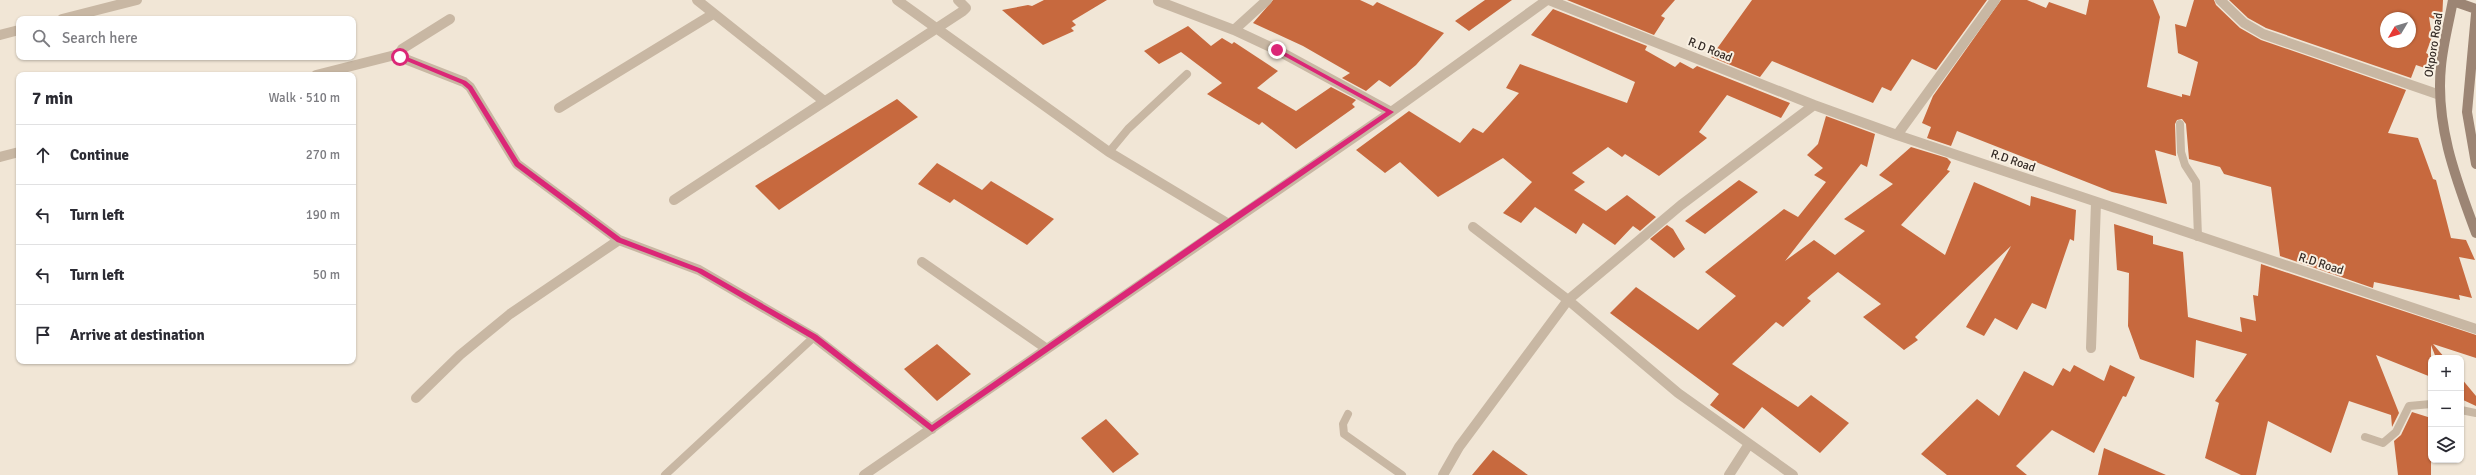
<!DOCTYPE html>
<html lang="en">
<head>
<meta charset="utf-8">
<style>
  body { margin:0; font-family:Signika,sans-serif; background:#f2f2f3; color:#2b2b33 }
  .controls { position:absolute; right:12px; bottom:12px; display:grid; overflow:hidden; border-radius:8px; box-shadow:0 1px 3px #0004 }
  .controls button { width:36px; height:36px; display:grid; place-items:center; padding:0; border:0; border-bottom:1px solid #e1e1e2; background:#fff; color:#2b2b33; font:20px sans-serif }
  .compass { position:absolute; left:2380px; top:12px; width:36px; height:36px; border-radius:50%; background:#fff; box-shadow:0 1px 3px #0004; rotate:232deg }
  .stop { position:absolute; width:12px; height:12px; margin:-9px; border:3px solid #db2777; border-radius:50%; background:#fff }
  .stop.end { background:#db2777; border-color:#fff; box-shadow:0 1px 4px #0008 }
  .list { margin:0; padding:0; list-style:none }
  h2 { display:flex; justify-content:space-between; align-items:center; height:52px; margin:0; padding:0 16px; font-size:17px }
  h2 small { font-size:13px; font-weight:400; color:#7c7c81 }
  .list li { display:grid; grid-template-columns:26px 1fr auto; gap:12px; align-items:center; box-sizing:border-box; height:60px; padding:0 16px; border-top:1px solid #e1e1e2 }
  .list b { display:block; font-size:15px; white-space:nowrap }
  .list em { font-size:13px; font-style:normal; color:#7c7c81 }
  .icon { flex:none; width:22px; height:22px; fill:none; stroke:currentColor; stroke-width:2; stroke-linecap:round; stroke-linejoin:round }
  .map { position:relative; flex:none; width:2476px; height:475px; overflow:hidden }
  .search { position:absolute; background:#fff; box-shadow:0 1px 3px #0004; left:16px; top:16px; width:340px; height:44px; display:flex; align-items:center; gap:10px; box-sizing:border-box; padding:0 14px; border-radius:8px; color:#7c7c81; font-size:15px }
  .panel { position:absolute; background:#fff; box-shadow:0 1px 3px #0004; left:16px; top:72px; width:340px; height:292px; border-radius:8px }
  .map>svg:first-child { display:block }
</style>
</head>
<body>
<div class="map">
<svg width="2476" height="475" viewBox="0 0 2476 475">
  <rect width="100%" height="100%" fill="#f1e6d6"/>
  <path fill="#c7693e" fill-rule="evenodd" d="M 1044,0 L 1107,0 L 1072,21 L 1076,25 L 1071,28 L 1074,31 L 1043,45 L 1002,10 L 1028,5 L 1032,6 Z
    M 1273,0 L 1360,0 L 1373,6 L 1377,2 L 1444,33 L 1416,65 L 1390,87 L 1379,80 L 1366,91 L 1342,78 L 1350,73 L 1303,46 L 1253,23 Z
    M 1485,0 L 1512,0 L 1469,31 L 1455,21 Z
    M 1567,0 L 1675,0 L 1661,16 L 1665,18 L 1654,35 Z
    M 1752,0 L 1987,0 L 1936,70 L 1912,59 L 1891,91 L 1882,87 L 1873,103 L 1772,61 L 1760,77 L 1711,57 Z
    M 2001,0 L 2027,0 L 2046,8 L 2049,2 L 2086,15 L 2089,0 L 2153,0 L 2160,17 L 2147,87 L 2182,97 L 2182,94 L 2190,96 L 2198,62 L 2178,53 L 2175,24 L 2186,27 L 2194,0 L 2214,0 L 2216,5 L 2240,28 L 2261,40 L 2406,90 L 2388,133 L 2418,138 L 2433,179 L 2436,180 L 2451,238 L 2466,240 L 2475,260 L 2459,257 L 2472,298 L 2459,295 L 2460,300 L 2374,282 L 2373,288 L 2280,256 L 2271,187 L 2224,174 L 2220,167 L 2189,159 L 2186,124 L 2182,119 L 2177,120 L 2175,124 L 2176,156 L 2155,150 L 2167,204 L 2112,192 L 1957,131 L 1951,146 L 1927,138 L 1931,127 L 1922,123 L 1933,96 Z
    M 2229,0 L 2443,0 L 2442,22 L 2429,17 L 2432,37 L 2426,53 L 2435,58 L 2434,71 L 2416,65 L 2411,78 L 2266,28 L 2248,18 ZM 2386,18 L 2410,18 L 2410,42 L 2386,42 Z
    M 1553,9 L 1647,46 L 1645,50 L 1675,67 L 1680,62 L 1693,69 L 1697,66 L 1790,103 L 1781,118 L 1727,95 L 1699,132 L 1707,138 L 1659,176 L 1625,154 L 1622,157 L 1608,147 L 1572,173 L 1585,182 L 1574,190 L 1606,211 L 1627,195 L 1656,217 L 1640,231 L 1633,226 L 1615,245 L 1583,223 L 1576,234 L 1535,207 L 1521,223 L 1503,213 L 1532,182 L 1503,158 L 1438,197 L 1400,162 L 1385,173 L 1356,150 L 1409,111 L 1460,143 L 1473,128 L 1483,133 L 1519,93 L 1506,88 L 1520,64 L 1627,103 L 1635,82 L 1531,35 Z
    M 1188,26 L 1211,46 L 1222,38 L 1232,44 L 1234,42 L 1278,71 L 1257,88 L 1296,111 L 1331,87 L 1356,100 L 1352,104 L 1355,107 L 1296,149 L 1262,122 L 1259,125 L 1207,94 L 1222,83 L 1181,52 L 1159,64 L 1144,51 Z
    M 897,99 L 918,117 L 779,210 L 755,186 Z
    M 1826,116 L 1875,134 L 1867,167 L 1861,164 L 1785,261 L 1814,240 L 1835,255 L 1865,231 L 1844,219 L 1893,184 L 1879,175 L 1911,147 L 1947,158 L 1951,162 L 1947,170 L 1950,171 L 1901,225 L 1945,255 L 1974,182 L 2030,206 L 2031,196 L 2076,210 L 2074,241 L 2070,239 L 2046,309 L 2032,303 L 2017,330 L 1995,318 L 1984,336 L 1966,327 L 2011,246 L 1915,337 L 1918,340 L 1904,350 L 1863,317 L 1881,304 L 1838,272 L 1807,298 L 1811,301 L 1783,327 L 1776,322 L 1732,364 L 1798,407 L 1811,395 L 1849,423 L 1820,453 L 1762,407 L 1744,429 L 1710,405 L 1719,394 L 1610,313 L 1636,287 L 1698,330 L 1736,296 L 1705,272 L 1784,209 L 1798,217 L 1826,182 L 1814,175 L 1823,168 L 1807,155 L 1818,144 Z
    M 937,163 L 982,190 L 991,181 L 1054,219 L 1027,245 L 954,199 L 950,203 L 918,184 Z
    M 1739,180 L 1758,192 L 1705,234 L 1685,221 Z
    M 2114,224 L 2153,236 L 2153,244 L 2183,252 L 2188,317 L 2242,332 L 2240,317 L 2256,321 L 2253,295 L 2258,296 L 2261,264 L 2476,335 L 2476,358 L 2433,344 L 2445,358 L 2436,358 L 2431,345 L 2431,377 L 2376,355 L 2399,413 L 2392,427 L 2391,415 L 2349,401 L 2331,453 L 2268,421 L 2256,475 L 2241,475 L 2205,458 L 2219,403 L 2215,401 L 2247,354 L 2196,340 L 2194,378 L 2140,359 L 2128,326 L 2129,273 L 2117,270 Z
    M 1667,225 L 1673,229 L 1685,249 L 1674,258 L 1650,239 Z
    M 937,344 L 971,374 L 937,401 L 904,369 Z
    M 2074,365 L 2104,381 L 2110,365 L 2135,377 L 2126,397 L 2123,396 L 2094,453 L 2052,430 L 2016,466 L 2027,475 L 1947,475 L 1921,454 L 1977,399 L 1999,416 L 2024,371 L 2053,386 L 2063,368 L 2070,372 Z
    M 2461,378 L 2476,396 L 2476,406 L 2461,399 Z
    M 2412,412 L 2431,418 L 2431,475 L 2398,475 L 2394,441 L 2401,435 Z
    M 1106,419 L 1139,454 L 1113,473 L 1081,438 Z
    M 2104,448 L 2166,475 L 2098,475 Z
    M 1493,450 L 1528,475 L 1472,475 Z"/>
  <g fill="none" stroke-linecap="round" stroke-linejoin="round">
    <path stroke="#c8b7a3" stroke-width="8" d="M 2180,124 L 2181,152 L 2185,165 L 2196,182 L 2198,237
      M 1109,152 L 1128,129 L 1187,74
      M 2461,410 L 2476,413
      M 1348,414 L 1343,424 L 1344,434 L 1402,475
      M 2365,437 L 2383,443 L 2396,432 L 2409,406 L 2431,404
      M 665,475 L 814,337"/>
    <path stroke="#c8b7a3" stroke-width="10" d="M 697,0 L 824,101
      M 897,0 L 1109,152 L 1227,223
      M 1549,0 L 1814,105 L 1897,135 L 2476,329
      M 2220,0 L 2244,23 L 2263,34 L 2440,95
      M 1158,1 L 1234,30 L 1277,50 L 1391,112
      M 62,19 L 137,0
      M 1234,30 L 1267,0
      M 0,35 L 19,30
      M 399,54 L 400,57 L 464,82 L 470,87 L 517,164 L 619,240 L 699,270 L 814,337 L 932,429
      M 316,75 L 399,54 L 402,49 L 450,19
      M 559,108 L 713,14
      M 1897,135 L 1995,0
      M 0,157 L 19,152
      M 674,200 L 963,11 L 966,8 L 958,0
      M 1473,227 L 1568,300 L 1678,393 L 1793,475
      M 922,262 L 1047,349
      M 2091,348 L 2096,202
      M 416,398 L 460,355 L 510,314 L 619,240
      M 864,475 L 1391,112 L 1547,0
      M 1443,475 L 1459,447 L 1568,300 L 1681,205 L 1814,105
      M 1729,475 L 1749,444"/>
    <path stroke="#9c8574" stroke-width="10" d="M 2453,0 C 2449,22 2443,44 2441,66 C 2435,125 2456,179 2476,233
      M 2453,1 L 2476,9
      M 2476,14 L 2467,112 L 2476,164"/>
  </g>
  <path fill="#db2777" d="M 1275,49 L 1279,49 L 1394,112 L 932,432 L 812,339 L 697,272 L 617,242 L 515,166 L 468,89 L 462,84 L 397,57 L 402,55 L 466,81 L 472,86 L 519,162 L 621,238 L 702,269 L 817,335 L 932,425 L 1225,221 L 1386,112 L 1275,51 Z"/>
  <g text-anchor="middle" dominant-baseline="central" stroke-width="4" stroke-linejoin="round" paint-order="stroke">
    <g font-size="12" fill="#332a25" stroke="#f9f0e2">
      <text transform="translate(2434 45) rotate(-81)">Okporo Road</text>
      <text transform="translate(1710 50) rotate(22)">R.D Road</text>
      <text transform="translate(2013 161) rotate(19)">R.D Road</text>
      <text transform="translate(2321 264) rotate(18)">R.D Road</text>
    </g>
  </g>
</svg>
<div class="controls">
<button>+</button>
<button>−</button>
<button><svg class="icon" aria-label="layers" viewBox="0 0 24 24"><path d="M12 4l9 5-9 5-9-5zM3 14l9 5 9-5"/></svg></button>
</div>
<svg class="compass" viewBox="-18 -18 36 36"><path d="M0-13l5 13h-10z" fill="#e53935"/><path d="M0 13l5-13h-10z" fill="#7c7c81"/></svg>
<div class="stop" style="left:400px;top:57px"></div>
<div class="stop end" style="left:1277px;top:50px"></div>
<div class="search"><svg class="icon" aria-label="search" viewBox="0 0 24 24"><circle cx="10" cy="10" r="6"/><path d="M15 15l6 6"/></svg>Search here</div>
<section class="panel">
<h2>7 min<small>Walk · 510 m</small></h2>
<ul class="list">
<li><svg class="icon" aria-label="ahead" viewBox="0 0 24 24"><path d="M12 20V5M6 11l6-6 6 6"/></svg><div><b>Continue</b></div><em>270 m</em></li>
<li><svg class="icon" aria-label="left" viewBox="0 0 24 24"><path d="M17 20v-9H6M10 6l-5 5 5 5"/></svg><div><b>Turn left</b></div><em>190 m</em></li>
<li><svg class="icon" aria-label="left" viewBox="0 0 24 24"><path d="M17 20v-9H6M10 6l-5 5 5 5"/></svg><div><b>Turn left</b></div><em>50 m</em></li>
<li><svg class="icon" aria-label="arrive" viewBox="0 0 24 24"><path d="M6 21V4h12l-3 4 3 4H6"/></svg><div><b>Arrive at destination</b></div></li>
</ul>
</section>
</div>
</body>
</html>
